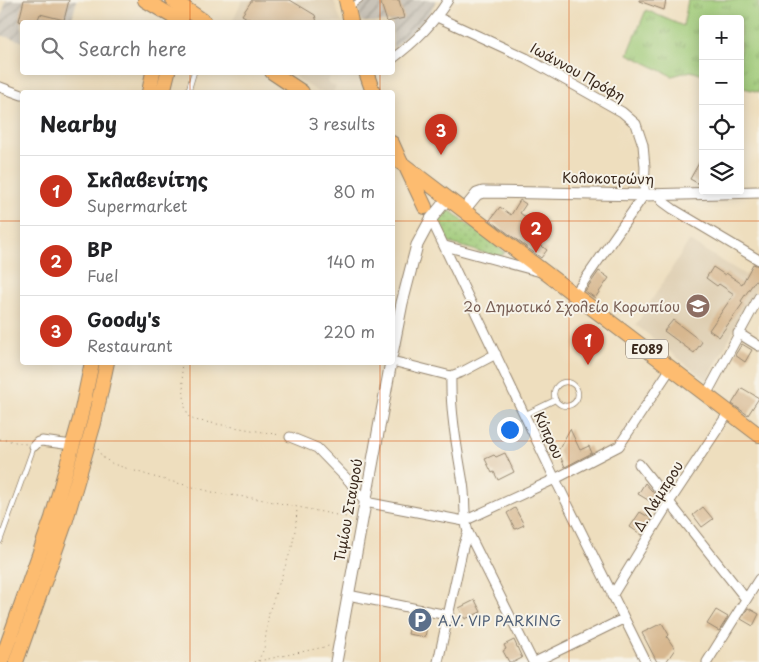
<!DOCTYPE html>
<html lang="en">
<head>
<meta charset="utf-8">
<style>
  body { margin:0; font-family:"Playpen Sans",sans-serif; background:#f2f2f2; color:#202124 }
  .controls { position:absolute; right:15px; top:15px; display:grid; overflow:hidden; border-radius:5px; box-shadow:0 2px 12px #0003 }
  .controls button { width:45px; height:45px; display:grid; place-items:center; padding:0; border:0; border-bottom:1px solid #e0e0e0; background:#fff; color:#202124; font:25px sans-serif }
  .you { position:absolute; left:509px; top:429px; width:18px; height:18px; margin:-12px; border:4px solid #fff; border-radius:50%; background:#1a73e8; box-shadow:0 0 0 8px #1a73e833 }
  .badge { display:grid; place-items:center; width:32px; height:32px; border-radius:50%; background:#c8321e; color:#fff; font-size:16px; font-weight:700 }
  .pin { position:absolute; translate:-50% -41px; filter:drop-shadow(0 1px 2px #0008) }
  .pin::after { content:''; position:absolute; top:26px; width:18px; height:15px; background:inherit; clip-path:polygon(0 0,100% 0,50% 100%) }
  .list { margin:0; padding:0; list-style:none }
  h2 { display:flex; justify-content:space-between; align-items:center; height:65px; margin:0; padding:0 20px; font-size:21px }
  h2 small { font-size:16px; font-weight:400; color:#757577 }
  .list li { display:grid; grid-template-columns:32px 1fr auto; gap:15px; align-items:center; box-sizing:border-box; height:70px; padding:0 20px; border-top:1px solid #e0e0e0 }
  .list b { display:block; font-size:19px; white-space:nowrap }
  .list p { margin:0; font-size:16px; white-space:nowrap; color:#757577 }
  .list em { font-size:16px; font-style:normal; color:#757577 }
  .icon { flex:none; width:28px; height:28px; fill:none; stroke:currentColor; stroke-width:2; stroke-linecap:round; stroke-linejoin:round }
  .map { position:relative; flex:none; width:759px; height:662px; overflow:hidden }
  .search { position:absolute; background:#fff; box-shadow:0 2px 12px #0003; left:20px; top:20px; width:375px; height:55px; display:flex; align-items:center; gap:12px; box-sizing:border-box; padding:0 18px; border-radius:5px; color:#757577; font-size:19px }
  .panel { position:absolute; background:#fff; box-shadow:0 2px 12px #0003; left:20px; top:90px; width:375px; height:275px; border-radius:5px }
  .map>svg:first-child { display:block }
</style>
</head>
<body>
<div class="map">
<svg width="759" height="662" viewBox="0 0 759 662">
  <defs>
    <pattern id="industrial-furrows" width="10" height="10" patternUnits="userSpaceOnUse" patternTransform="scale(1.25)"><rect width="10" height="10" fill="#c9c3b8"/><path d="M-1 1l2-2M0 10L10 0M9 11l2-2" fill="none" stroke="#a49f95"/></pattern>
    <pattern id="grass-tufts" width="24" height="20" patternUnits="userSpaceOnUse" patternTransform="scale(1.25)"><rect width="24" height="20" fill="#9dc976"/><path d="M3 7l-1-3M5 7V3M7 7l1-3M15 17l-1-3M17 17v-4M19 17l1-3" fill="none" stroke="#81a360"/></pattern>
    <pattern id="park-dots" width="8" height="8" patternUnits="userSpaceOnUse" patternTransform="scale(1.25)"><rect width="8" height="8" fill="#9dc976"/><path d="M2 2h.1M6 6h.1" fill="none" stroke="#81a360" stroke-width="1.8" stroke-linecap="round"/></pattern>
  </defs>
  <rect width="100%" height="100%" fill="#f7f3e8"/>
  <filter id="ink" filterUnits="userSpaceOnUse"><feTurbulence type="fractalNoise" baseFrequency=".02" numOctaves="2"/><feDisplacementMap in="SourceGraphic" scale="10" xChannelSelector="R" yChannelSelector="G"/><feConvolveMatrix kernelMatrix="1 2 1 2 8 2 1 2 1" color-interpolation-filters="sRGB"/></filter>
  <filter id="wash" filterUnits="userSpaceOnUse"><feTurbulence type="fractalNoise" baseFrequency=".0096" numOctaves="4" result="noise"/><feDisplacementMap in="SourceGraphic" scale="20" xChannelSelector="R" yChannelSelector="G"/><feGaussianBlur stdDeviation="1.12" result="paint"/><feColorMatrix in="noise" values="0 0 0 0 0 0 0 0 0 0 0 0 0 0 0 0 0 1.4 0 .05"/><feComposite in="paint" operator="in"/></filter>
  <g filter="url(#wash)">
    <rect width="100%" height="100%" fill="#eedebe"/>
    <path fill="#deceb1" d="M 242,0 L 334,0 L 341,22 L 232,22 Z
      M 289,73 L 332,73 L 327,82 L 336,87 L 333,92 L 318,92 Z
      M 689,241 L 759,283 L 707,381 L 636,325 Z"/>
    <path fill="url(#industrial-furrows)" d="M 6,0 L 77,0 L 71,22 L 22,22 L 22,41 L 0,35 L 0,24 Z
      M 355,0 L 436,0 L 428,17 L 393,49 L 392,22 L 362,22 Z"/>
    <path fill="url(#grass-tufts)" stroke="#6c7a4a" d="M 688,0 L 759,0 L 759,92 L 740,87 L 740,19 L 703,19 L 703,75 L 691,71 L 672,76 L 628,54 L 646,10 L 683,26 Z"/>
    <path fill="url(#park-dots)" stroke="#6c7a4a" d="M 444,209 L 448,209 L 505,252 L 503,255 L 495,256 L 449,243 L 436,219 Z"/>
    <g id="blocks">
      <path fill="#d7b78f" d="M 24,0 L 69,0 L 64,20 L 40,14 L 37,22 L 23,22 L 19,21 Z
        M 252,0 L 290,0 L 315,15 L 317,22 L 254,22 L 242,15 Z
        M 380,0 L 399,0 L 404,18 L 387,22 Z
        M 639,0 L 666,0 L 664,10 L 639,1 Z
        M 703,156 L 703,186 L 690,179 Z
        M 520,200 L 526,204 L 520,213 L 535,224 L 527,235 L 547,250 L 541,258 L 490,220 L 500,207 L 511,215 Z
        M 753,264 L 759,266 L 759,283 L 755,281 L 741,301 L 743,303 L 719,337 L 709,330 L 734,294 L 719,284 L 717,286 L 706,278 L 713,267 L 725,275 L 726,273 L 742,284 Z
        M 599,271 L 609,278 L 595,298 L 585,291 Z
        M 673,320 L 702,342 L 694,353 L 664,331 Z
        M 742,344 L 752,350 L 745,362 L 735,355 Z
        M 742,388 L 759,398 L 748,415 L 732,404 Z
        M 570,429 L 580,450 L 589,446 L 592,453 L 565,467 L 558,451 Z
        M 505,453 L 514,472 L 498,480 L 494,472 L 492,473 L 485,459 L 494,455 L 496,457 Z
        M 645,483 L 657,497 L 653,503 L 638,494 Z
        M 703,507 L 713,519 L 702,527 L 693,515 Z
        M 515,508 L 524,525 L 515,529 L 507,513 Z
        M 640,512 L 652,519 L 642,535 L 630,527 Z
        M 475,600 L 481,612 L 465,619 L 459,608 Z
        M 748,608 L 759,614 L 753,626 L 741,619 Z
        M 716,610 L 728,617 L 719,631 L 707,624 Z
        M 412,618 L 428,622 L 425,637 L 408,634 Z
        M 662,623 L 669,635 L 667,637 L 675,649 L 666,662 L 657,662 L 642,633 Z
        M 514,640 L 522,658 L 514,662 L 509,662 L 503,651 L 506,649 L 504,645 Z"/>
    </g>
  </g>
  <g filter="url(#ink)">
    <use href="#blocks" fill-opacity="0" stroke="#94846e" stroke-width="1"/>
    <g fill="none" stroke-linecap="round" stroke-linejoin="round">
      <defs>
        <path id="service" d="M 349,8 L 360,0
          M 188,92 L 194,72
          M554 394a12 12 0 1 1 24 0a12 12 0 1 1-24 0Z
          M 524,415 L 555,400
          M 0,541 L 34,446"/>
        <path id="minor" d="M 437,17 L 526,58 L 622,112 L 636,124 L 643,145 L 645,167 L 644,195 L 575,294
          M 392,59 C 414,43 434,23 448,0
          M 0,87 L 22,95
          M 657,194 L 662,201 L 673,209 L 759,260
          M 431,219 L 555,479 L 646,662
          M 445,246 L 541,272
          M 738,333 L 759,346
          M 392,361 L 451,376 L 462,372 L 496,354
          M 451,376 C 450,411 457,448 463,483 C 466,500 463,516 468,532 L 533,662
          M 706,395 L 759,297
          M 290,437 L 317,448 L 349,481 L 365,502 L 464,521
          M 34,446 L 38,442 L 42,441 L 72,445
          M 639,464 L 746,599
          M 464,521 L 555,479 L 619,446 L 671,368
          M 348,595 L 447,615
          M 612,596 L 670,501 L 729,412
          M 438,662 L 463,547 L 468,532
          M 535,662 L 623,619
          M 707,662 L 759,579"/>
        <path id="tertiary" d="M 464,210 L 477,194 L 483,192 L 644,195 L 759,192
          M 392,354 L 402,303 L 417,245 L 431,219 L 448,198
          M 336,662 L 391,362"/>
        <path id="primary" d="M 145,0 L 182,22
          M 173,0 L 205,22
          M 346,0 L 351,22
          M 272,72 L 302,92
          M 366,72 L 373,92
          M 149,92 L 153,72
          M 163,92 L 168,72
          M 392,143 L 401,163
          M 392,156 L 759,435
          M 407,169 L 425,207
          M 1,662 L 52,518 L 80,419 L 92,362
          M 16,662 L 65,523 L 94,423 L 107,362"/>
      </defs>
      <use href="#service" stroke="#94846e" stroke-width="6"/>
      <use href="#minor" stroke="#94846e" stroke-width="11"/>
      <use href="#tertiary" stroke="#94846e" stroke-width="13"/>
      <use href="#primary" stroke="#94846e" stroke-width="16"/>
      <path stroke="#94846e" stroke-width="1" stroke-dasharray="1 4" stroke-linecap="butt" d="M 181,362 L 185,407 L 189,417 L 194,420 L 280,435
        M 0,439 L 26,444
        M 98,449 L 102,457 L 113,464 L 154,477 L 216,493 L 259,499 L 351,518
        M 258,661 L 264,649 L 269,612 L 292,547 L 296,525 L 297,508
        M 254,662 L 329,646"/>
      <use href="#service" stroke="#fff" stroke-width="4.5"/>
      <use href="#minor" stroke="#fff" stroke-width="9"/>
      <use href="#tertiary" stroke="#fff" stroke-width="11"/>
      <use href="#primary" stroke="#fdbc6f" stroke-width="14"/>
    </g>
  </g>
  <path fill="none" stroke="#d7540e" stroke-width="1" stroke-opacity="0.55" d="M 190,0 L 190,22M 380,0 L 380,22M 569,0 L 569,662M 190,72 L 190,92M 380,72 L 380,92M 0,221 L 22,221M 392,221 L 759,221M 190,362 L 190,662M 380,362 L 380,662M 0,441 L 759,441"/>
  <defs>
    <symbol id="school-disc" viewBox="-11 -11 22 22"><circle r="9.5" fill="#8d6e63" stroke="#f7f3e8"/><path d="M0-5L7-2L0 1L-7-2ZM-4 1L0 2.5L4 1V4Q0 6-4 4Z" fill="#fff"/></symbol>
    <symbol id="parking-disc" viewBox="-11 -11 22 22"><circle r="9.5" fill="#5c6f8a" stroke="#f7f3e8"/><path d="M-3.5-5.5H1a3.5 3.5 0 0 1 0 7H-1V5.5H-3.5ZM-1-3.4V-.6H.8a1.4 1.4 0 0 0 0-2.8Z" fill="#fff"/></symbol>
  </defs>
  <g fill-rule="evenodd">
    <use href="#school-disc" x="684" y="292" width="28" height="28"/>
    <use href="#parking-disc" x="406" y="606" width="28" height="28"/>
  </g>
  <g text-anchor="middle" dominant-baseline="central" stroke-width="4" stroke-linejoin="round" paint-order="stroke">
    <rect fill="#f7f3e8" stroke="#73665b" stroke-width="1" x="626" y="339.5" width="42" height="19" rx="4"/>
    <g font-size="12" font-weight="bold" fill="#3b2a1e">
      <text x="647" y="349">ΕΟ89</text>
    </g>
    <g font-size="14" fill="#3b2a1e" stroke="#f7f3e8">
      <text transform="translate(578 72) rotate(29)">Ιωάννου Πρόφη</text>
      <text transform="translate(608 178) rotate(1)">Κολοκοτρώνη</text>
      <text transform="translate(549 435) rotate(65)">Κύπρου</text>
      <text transform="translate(658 496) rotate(-58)">Δ. Λάμπρου</text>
      <text transform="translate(348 510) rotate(-80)">Τιμίου Σταυρού</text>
    </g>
    <g font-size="14" fill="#785e54" stroke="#f7f3e8" text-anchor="end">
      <text x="680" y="306">2ο Δημοτικό Σχολείο Κορωπίου</text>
    </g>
    <g font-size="14" fill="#4e5e75" stroke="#f7f3e8" text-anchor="start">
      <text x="438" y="620">A.V. VIP PARKING</text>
    </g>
  </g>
</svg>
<div class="controls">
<button>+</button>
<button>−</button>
<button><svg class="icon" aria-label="locate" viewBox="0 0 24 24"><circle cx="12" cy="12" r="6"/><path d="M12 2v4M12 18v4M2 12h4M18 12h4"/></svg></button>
<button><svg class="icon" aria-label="layers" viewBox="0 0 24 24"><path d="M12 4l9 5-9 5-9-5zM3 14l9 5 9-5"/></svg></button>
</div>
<div class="you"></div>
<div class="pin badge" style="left:588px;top:365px">1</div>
<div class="pin badge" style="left:536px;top:253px">2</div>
<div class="pin badge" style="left:441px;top:155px">3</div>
<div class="search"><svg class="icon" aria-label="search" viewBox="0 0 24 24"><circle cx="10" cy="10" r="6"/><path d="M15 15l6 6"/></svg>Search here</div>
<section class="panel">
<h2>Nearby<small>3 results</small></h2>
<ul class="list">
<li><span class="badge">1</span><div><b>Σκλαβενίτης</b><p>Supermarket</p></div><em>80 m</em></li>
<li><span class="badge">2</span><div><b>BP</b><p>Fuel</p></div><em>140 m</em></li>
<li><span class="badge">3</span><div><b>Goody's</b><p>Restaurant</p></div><em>220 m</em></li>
</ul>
</section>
</div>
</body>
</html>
